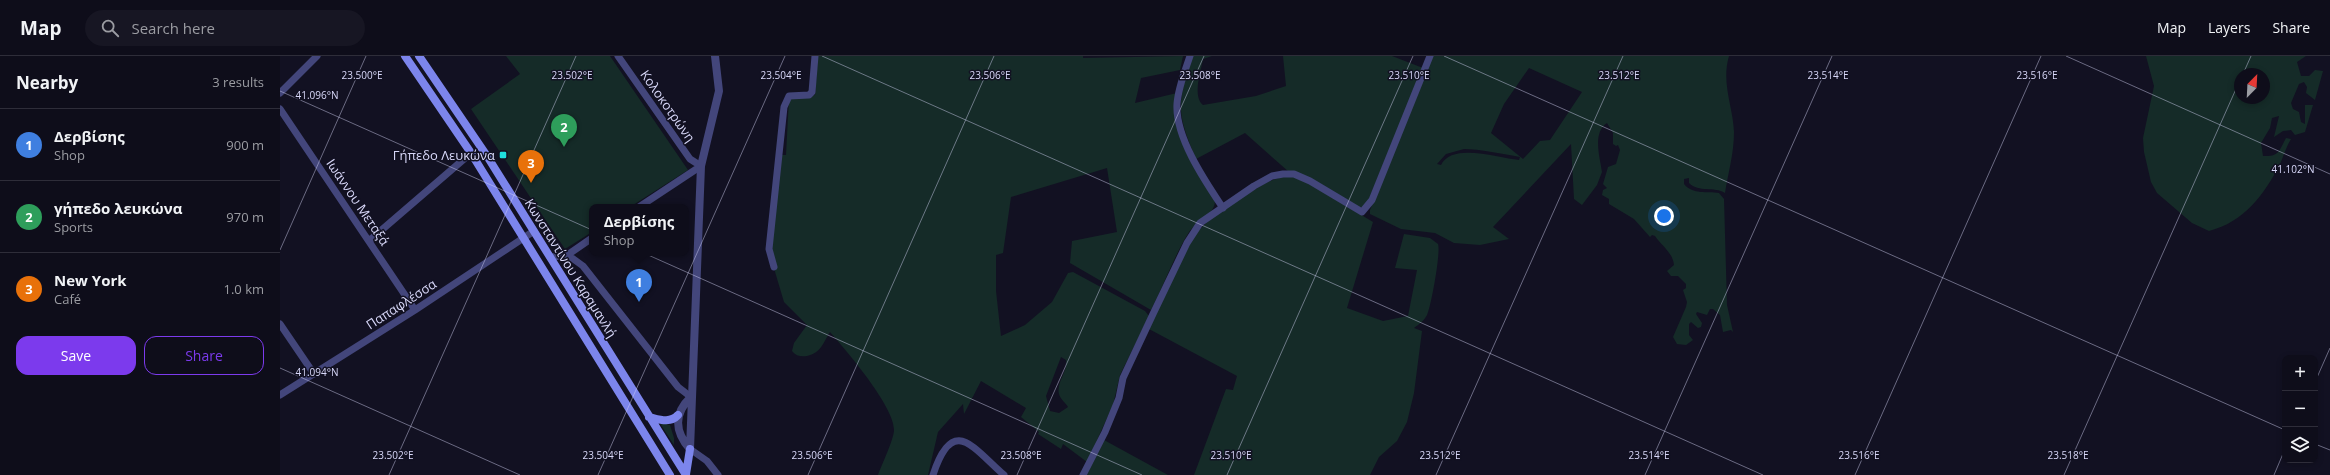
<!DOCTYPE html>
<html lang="en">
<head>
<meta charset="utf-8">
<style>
  body { margin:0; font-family:"Open Sans",sans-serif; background:#171623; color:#f1f3f6 }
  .controls { position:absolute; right:12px; bottom:12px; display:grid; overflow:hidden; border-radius:8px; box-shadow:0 2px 6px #0003 }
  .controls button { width:36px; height:36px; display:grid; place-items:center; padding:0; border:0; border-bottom:1px solid #2e2d39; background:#0e0d1a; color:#f1f3f6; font:20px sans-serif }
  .compass { position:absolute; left:1954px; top:12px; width:36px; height:36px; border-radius:50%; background:#0e0d1a; box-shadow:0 2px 6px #0003; rotate:24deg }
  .you { position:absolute; left:1384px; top:160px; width:14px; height:14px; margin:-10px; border:3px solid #fff; border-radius:50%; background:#1a73e8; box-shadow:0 0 0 6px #1a73e833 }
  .badge { display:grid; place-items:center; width:26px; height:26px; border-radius:50%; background:#7c3aed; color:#fff; font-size:13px; font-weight:700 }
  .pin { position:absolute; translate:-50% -33px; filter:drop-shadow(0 1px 2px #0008) }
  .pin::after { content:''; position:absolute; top:21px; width:14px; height:12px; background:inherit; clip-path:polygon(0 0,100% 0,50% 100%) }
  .popup { position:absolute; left:309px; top:148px; width:100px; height:52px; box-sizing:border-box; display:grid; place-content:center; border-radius:8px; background:#0e0d1a; filter:drop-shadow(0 1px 3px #0005); font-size:13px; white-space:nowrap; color:#9b9ca2 }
  .popup b { font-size:15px; color:#f1f3f6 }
  .popup::after { content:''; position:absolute; left:50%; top:100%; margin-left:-8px; border:8px solid transparent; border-top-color:#0e0d1a }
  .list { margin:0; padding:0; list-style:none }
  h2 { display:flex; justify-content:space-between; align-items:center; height:52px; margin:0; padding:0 16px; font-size:17px }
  h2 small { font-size:13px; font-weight:400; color:#9b9ca2 }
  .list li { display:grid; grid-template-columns:26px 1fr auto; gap:12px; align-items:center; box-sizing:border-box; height:72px; padding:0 16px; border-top:1px solid #2e2d39 }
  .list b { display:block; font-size:15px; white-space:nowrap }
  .list p { margin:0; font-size:13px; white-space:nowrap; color:#9b9ca2 }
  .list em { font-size:13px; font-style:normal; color:#9b9ca2 }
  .actions { display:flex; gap:8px; padding:12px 16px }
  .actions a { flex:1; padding:9px 0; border:1px solid #7c3aed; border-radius:12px; text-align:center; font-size:14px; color:#7c3aed }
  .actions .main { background:#7c3aed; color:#fff }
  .icon { flex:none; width:22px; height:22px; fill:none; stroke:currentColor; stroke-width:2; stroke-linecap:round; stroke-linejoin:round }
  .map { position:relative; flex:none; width:2050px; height:419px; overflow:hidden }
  header { display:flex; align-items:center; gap:24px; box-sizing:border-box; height:56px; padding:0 20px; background:#0e0d1a; border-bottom:1px solid #2e2d39 }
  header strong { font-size:19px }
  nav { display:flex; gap:22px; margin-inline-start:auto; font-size:14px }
  .search { width:280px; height:36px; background:#171623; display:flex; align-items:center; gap:10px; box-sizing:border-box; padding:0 14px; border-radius:22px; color:#9b9ca2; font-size:15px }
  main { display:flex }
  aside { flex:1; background:#0e0d1a }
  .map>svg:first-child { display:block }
</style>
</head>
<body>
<header>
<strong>Map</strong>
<div class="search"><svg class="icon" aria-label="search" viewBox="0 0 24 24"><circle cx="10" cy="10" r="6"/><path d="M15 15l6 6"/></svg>Search here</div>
<nav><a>Map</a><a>Layers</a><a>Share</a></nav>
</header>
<main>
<aside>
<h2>Nearby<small>3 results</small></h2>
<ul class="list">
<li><span class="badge" style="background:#3f7fe0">1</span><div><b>Δερβίσης</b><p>Shop</p></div><em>900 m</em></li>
<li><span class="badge" style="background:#2e9e5b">2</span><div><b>γήπεδο λευκώνα</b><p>Sports</p></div><em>970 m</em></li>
<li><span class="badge" style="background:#e8710a">3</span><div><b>New York</b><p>Café</p></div><em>1.0 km</em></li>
</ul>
<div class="actions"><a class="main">Save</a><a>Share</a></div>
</aside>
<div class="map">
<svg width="2050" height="419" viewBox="0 0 2050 419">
  <rect width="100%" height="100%" fill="#121122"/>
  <path fill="#152b28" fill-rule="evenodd" d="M 226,0 L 330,0 L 408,114 L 350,151 L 312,151 L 312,176 L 285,193 L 191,53 L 240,18 Z
    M 538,0 L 803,0 L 803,2 L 903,0 L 900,14 L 861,22 L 855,47 L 897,37 L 902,84 L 914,112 L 935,143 C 936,159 917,164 909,176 C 894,200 884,229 871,254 L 790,207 L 792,185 L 837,176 L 827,112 L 731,141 L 723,197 L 716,199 L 716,235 L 721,280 L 745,269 L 772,246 L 788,217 L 793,216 L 865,255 L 869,260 L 840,319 L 833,349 L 807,406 L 783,388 L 781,393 L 758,378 L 759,376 L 741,361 L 746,352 L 701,325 L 684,358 L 683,348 L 658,376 L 648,419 L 598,419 C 602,408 613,385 614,375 C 616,352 565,293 550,276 C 543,287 541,297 527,300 C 521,301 516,300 512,295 L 514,287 L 527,269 L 504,246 L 490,199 L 500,99 L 506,99 L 509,42 L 535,39 ZM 781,301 L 786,304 C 788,316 776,326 779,338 C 780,343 786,347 788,351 L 779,357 L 770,355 L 766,340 Z
    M 912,0 L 932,0 L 923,3 C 921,15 912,40 923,49 L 976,40 L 1006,30 L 1003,0 L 1112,0 L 1143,12 L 1086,150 L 1079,152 L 1009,116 L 965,77 L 916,103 C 896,55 897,49 912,0 Z
    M 1153,0 L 1449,0 C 1441,27 1453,50 1454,76 C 1454,98 1448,117 1445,137 C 1434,130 1419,137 1409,127 L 1409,122 L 1404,123 L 1404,128 C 1413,139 1427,135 1439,137 L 1444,143 L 1447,249 L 1453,276 L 1451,274 L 1443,276 L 1440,259 L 1433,253 L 1430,253 L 1427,259 L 1417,256 L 1416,258 L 1422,267 L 1421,271 L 1418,272 L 1411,266 L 1409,268 L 1409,279 L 1413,284 L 1406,289 L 1397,288 L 1393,281 L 1406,251 L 1407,246 L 1403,234 L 1406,232 L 1406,228 L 1398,220 L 1391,220 L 1387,215 L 1394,209 C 1393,197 1382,190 1375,180 L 1372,179 L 1370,181 L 1354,163 L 1329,148 L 1329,143 L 1322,139 L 1323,134 L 1327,132 L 1323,128 L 1328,111 L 1336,108 L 1340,94 L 1338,89 L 1336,90 L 1333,88 L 1333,77 L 1327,67 C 1312,77 1320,101 1322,116 L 1317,129 L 1302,149 L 1294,143 L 1291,88 L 1213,171 L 1229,183 L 1200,189 L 1174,187 L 1155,177 L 1121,173 L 1090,158 L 1090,154 ZM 1249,12 L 1302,36 L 1270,84 L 1260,85 L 1243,103 L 1211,77 L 1224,48 ZM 1184,93 C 1199,93 1224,98 1240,101 L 1239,104 C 1219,102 1172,86 1161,109 L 1157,108 L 1166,98 Z
    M 1866,0 L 2026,0 L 2017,6 L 2021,20 L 2029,20 L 2035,14 L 2043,15 L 2035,44 L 2026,37 L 2027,31 L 2024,26 L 2019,28 L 2011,47 L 2013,53 L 2019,56 L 2021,66 L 2025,68 L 2025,49 L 2033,49 L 2025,76 L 2015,79 L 2011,74 L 2003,75 L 1994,81 L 1999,60 L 1992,62 L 1990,72 L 1981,87 L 1983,100 C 1999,101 1999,95 2006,82 L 2011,83 C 2006,91 2004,99 2000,108 C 1984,139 1964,166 1929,175 L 1912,167 L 1877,137 L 1871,126 L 1864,96 L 1863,82 L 1874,30 ZM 1960,18 L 1984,18 L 1984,42 L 1960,42 Z
    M 1012,120 L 1027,126 L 1093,166 L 1067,252 L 1103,265 L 1128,260 L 1137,214 L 1115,212 L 1124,178 L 1150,182 L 1158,188 C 1161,196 1151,251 1147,259 C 1144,265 1139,268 1134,272 L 1142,275 L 1134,337 L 1127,366 L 1117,385 L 1099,401 L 1090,419 L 914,419 L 946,333 L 953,334 L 957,320 L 869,273 C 882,247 902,192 921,172 C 932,160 949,151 963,141 C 981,130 991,121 1012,120 Z
    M 379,366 L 390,369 L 394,382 L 394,389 Z
    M 824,384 L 888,419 L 805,419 Z"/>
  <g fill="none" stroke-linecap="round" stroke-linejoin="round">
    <path stroke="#43467b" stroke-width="7" d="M 338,0 L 410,103 L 421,110
      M 910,0 C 905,15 898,32 897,48 C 895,81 925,125 943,152
      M 0,37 L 37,0
      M 0,53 L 135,254
      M 359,151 L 421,110
      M 90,184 L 191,97
      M 286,200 L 292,202 L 303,210 L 398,331 L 411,341
      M 270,201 L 286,200 L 312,182
      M 494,211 L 489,193 L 504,51 L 509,40 L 529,39 L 532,36 L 535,0
      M 0,268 L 34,318
      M 0,339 L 135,254 L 254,175
      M 410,393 L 427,405 L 438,419
      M 653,419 C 673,358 693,392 724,419
      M 803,419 L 825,376 L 839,342 L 843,322 L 873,258 L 907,187 L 920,167 L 974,130 L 992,120 L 1003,118 L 1014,118 L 1030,125 L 1082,156 L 1092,144 L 1150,0"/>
    <path stroke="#43467b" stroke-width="8" d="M 410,393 L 421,110 L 439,35 L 435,0
      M 410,393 C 394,375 394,357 411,341"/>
    <path stroke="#7c85ec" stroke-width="8" d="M 125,0 L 191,97 L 390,419
      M 139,0 L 207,100 L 406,419
      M 369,361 C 378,363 390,368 398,359
      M 406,418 L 410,393"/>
  </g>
  <path fill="none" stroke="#d8d8f9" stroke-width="1" stroke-opacity="0.45" d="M 542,0 L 1483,419M 1164,0 L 2005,374M 1786,0 L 2050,118M 1963,18 L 1971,0M 0,35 L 862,419M 0,194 L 86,0M 0,312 L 240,419M 2035,326 L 2050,292M 2035,388 L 2050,394M 109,419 L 296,0M 318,419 L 505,0M 528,419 L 714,0M 737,419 L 924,0M 947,419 L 1133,0M 1156,419 L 1343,0M 1365,419 L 1552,0M 1575,419 L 1761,0M 1784,419 L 1960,24M 1994,419 L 2005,393"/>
  <rect fill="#1fdedd" stroke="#121122" stroke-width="1.5" x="219" y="95" width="8" height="8" rx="2"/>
  <g text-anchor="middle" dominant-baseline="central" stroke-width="3" stroke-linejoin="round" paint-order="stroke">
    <g font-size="13" fill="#d8d8f9" stroke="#121122">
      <text transform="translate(388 50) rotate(55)">Κολοκοτρώνη</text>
      <text transform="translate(78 146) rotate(56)">Ιωάννου Μεταξά</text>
      <text transform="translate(291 212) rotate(58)">Κωνσταντίνου Καραμανλή</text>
      <text transform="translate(121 248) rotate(-33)">Παπαφλέσσα</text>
    </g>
    <g font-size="13" fill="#d8d8f9" stroke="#121122" text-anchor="end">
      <text x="215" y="99">Γήπεδο Λευκώνα</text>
    </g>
  </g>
  <g font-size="10" text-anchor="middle" fill="#d8d8f9" stroke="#121122" stroke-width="3" stroke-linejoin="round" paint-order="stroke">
    <text x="82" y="23">23.500°E</text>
    <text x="292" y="23">23.502°E</text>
    <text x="501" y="23">23.504°E</text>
    <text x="710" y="23">23.506°E</text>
    <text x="920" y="23">23.508°E</text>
    <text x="1129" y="23">23.510°E</text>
    <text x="1339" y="23">23.512°E</text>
    <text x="1548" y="23">23.514°E</text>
    <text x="1757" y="23">23.516°E</text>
    <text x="37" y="43">41.096°N</text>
    <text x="2013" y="117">41.102°N</text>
    <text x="37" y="320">41.094°N</text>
    <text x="113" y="403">23.502°E</text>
    <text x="323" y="403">23.504°E</text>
    <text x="532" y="403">23.506°E</text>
    <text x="741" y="403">23.508°E</text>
    <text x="951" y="403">23.510°E</text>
    <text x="1160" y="403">23.512°E</text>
    <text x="1369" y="403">23.514°E</text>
    <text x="1579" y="403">23.516°E</text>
    <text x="1788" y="403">23.518°E</text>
  </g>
</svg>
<div class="controls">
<button>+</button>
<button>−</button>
<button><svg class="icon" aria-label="layers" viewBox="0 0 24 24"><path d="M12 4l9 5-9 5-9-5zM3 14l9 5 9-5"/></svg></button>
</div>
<svg class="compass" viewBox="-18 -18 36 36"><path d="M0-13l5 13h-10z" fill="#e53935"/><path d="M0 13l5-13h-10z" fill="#9b9ca2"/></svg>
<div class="you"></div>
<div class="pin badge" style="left:359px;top:246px;background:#3f7fe0">1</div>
<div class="popup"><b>Δερβίσης</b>Shop</div>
<div class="pin badge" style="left:284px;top:91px;background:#2e9e5b">2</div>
<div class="pin badge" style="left:251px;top:127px;background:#e8710a">3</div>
</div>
</main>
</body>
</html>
